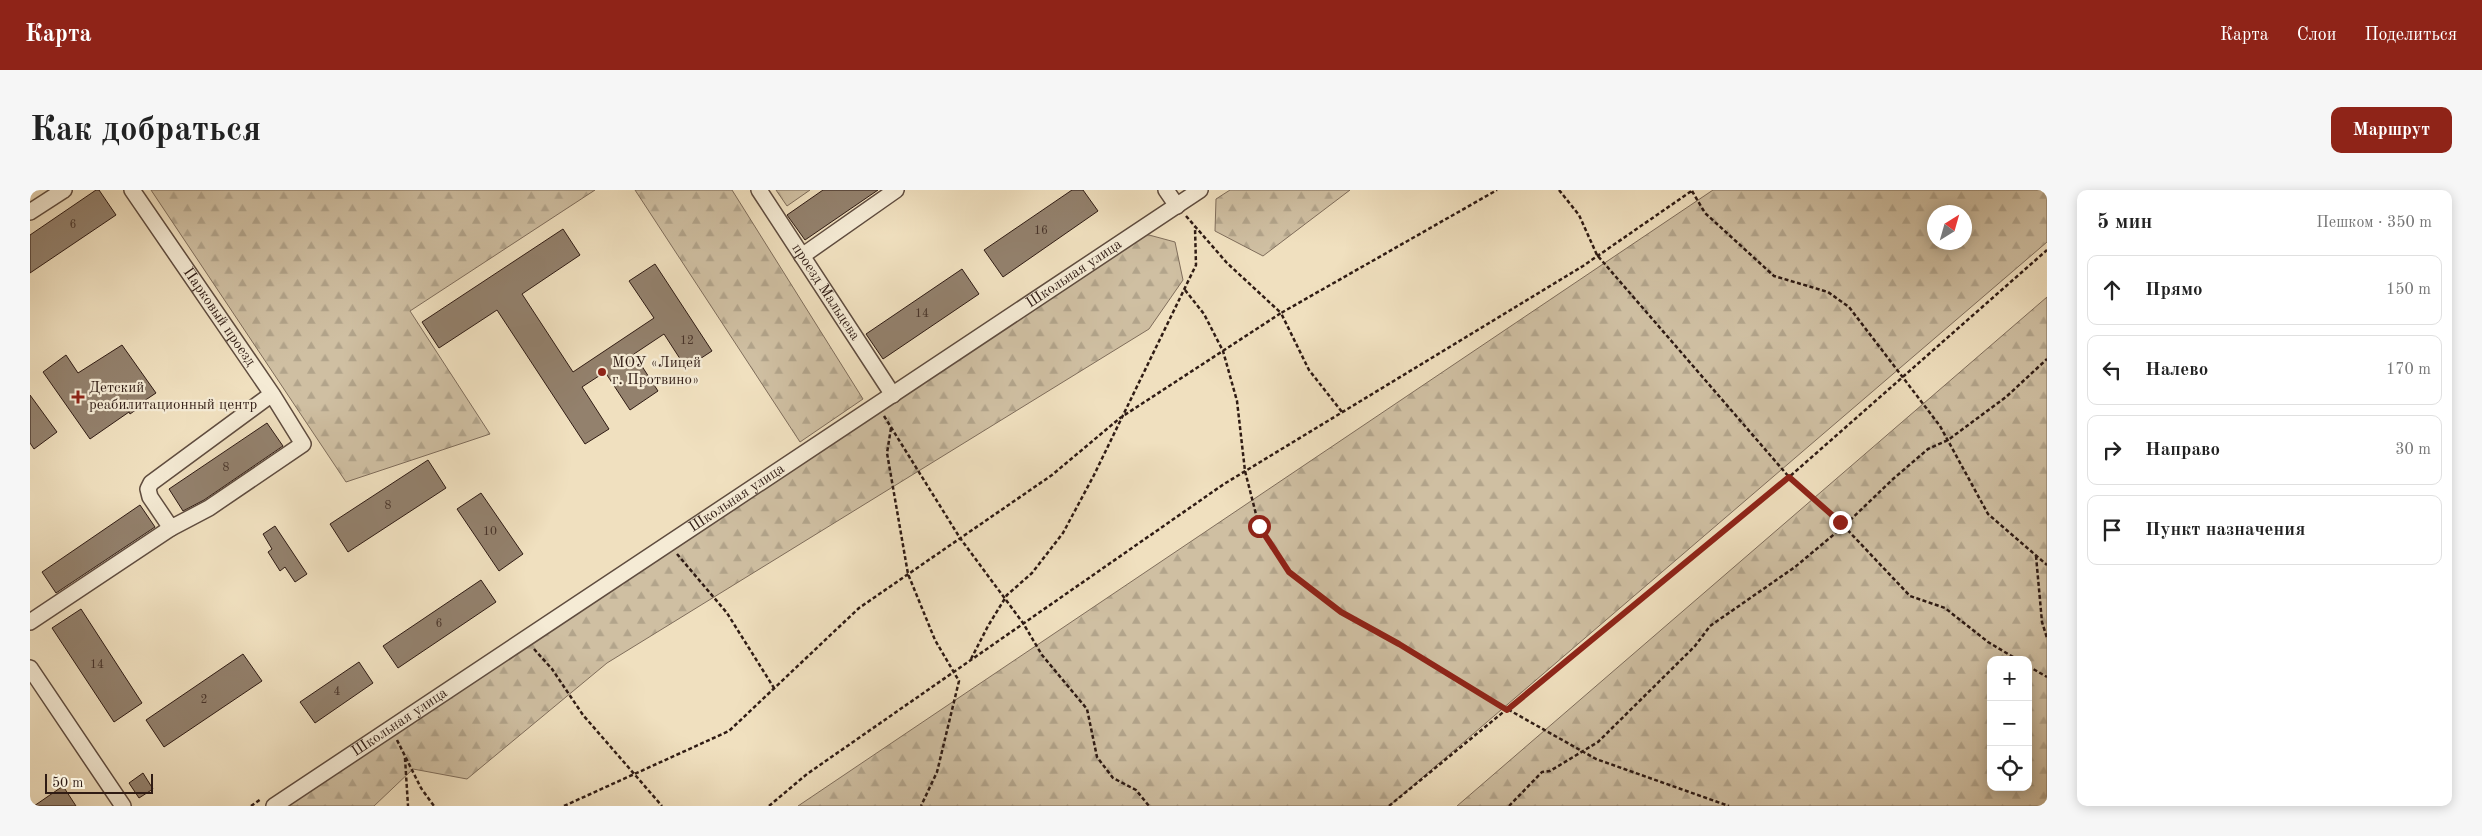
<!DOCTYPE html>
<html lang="ru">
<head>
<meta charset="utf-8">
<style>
  body { margin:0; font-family:"Old Standard TT",serif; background:#f6f6f6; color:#222 }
  .controls { position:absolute; right:15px; bottom:15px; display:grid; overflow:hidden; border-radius:10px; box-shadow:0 2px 12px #0003 }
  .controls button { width:45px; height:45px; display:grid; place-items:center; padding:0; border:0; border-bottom:1px solid #e0e0e0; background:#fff; color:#222; font:25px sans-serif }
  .compass { position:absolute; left:1897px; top:15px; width:45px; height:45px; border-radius:50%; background:#fff; box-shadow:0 2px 12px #0003; rotate:37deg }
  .scale { position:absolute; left:15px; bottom:12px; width:108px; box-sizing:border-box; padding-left:5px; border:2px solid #2f1b14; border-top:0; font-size:14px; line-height:18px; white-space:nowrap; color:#2f1b14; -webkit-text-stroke:4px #f5ebd5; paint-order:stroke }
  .stop { position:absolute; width:15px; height:15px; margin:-11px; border:4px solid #8f2418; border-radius:50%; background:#fff }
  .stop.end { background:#8f2418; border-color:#fff; box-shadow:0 1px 5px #0008 }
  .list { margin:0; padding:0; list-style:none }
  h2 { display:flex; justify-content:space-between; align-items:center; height:65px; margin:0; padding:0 20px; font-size:21px }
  h2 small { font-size:16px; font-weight:400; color:#767676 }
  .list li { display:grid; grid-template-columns:32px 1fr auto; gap:15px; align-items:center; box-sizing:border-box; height:70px; margin:0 10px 10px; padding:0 10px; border:1px solid #e0e0e0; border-radius:10px }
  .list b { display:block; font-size:19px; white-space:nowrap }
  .list em { font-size:16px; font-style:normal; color:#767676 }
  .icon { flex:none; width:28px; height:28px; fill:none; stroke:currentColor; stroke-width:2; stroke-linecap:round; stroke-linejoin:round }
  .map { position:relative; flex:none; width:2017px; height:616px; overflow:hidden; border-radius:10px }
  header { display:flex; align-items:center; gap:30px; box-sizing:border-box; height:70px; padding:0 25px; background:#8f2418; color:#fff }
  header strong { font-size:24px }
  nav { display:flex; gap:28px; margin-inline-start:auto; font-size:18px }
  .intro { display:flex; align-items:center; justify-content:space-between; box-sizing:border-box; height:120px; padding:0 30px }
  h1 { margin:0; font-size:35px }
  .button { padding:12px 22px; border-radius:10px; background:#8f2418; color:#fff; font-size:18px; font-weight:700 }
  main { display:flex; gap:30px; padding:0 30px }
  aside { flex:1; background:#fff; border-radius:10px; box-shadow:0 2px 12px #0003 }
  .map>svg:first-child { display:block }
</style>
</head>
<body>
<header>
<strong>Карта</strong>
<nav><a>Карта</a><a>Слои</a><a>Поделиться</a></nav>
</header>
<div class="intro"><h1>Как добраться</h1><a class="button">Маршрут</a></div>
<main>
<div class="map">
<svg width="2017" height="616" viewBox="0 0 2017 616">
  <defs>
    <pattern id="forest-firs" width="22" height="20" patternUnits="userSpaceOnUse" patternTransform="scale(1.25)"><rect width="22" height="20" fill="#cfbfa2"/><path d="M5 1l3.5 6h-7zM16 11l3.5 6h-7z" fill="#b2a48b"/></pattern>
  </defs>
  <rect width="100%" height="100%" fill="#f0e0bf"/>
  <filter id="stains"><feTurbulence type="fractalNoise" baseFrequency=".004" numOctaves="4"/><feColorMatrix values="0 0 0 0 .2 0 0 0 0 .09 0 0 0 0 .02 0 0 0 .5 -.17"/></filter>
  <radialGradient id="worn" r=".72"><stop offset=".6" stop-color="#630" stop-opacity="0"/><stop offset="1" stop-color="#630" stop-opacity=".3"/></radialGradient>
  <path fill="url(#forest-firs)" stroke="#7f6d5b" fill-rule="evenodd" d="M 121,0 L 565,0 L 380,121 L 460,244 L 316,292 Z
    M 605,0 L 702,0 L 833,209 L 770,252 Z
    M 746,0 L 780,0 L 757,16 Z
    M 1200,0 L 1320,0 L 1233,66 L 1185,41 L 1186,9 Z
    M 1683,0 L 2017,0 L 2017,52 L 1359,616 L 768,616 ZM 1904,22 L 1934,22 L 1934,52 L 1904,52 Z
    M 1108,42 L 1145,52 L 1153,90 L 1119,139 L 577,473 L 437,589 L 383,579 L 344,616 L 254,616 Z
    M 2017,107 L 2017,616 L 1427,616 ZM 1961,470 L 1998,470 L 1998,597 L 1961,597 Z"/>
  <path fill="#93816d" stroke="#2f1b14" d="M 66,0 L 69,0 L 86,25 L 0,83 L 0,45 Z
    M 793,0 L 848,0 L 775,50 L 757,25 Z
    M 1042,0 L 1053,0 L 1068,21 L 973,87 L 954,60 Z
    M 533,39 L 550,65 L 492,104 L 543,182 L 624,128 L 599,91 L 625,74 L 682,161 L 656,178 L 634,144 L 604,164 L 628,201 L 600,220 L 575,182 L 552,197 L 579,239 L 555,254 L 467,120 L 409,158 L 392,132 Z
    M 932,79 L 949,104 L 853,169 L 836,144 Z
    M 92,155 L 126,203 L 108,215 L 110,217 L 100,224 L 99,222 L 60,249 L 13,182 L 36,165 L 48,183 Z
    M 0,205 L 27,242 L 4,259 L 0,253 Z
    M 237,233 L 253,256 L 174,310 L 153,321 L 139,299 Z
    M 398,270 L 416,298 L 318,362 L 300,334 Z
    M 451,303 L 493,364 L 469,381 L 427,319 Z
    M 110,315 L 125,337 L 26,403 L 12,382 Z
    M 245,336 L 277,384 L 265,392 L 255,377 L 250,381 L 238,362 L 242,359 L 233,344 Z
    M 451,390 L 466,412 L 368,478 L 353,456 Z
    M 51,419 L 112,513 L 84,532 L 22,438 Z
    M 213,464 L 232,491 L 134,557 L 116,530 Z
    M 329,472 L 343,493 L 285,533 L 270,512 Z
    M 113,583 L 123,599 L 109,608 L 99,593 Z
    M 33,596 L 46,616 L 4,616 Z"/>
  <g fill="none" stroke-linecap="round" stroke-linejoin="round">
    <defs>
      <g id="minor">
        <path id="s1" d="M 102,0 L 242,204 L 273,254 L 179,318 L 141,338 L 120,307 L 118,299 L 121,293 L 242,204"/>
        <path id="s2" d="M 729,0 L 863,205"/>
        <path d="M 1136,0 L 1147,16"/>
        <path d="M 0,22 L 34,0"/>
        <path d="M 772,66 L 866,0"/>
        <path d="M 0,432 L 141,338"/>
        <path d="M 0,478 L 93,616"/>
        <path id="s3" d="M 244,616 L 1170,0"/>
      </g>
    </defs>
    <use href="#minor" stroke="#5f4c3f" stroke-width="18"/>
    <path stroke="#2f1b14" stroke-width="2.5" stroke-dasharray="4 2.5" stroke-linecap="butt" d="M 1529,0 L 1549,25 L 1567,65 L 1759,287 L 1810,332 L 1880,406 L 1915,418 L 1958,452 L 1988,470
      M 1662,1 L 1675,23 L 1744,86 L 1798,102 L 1819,117 L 1910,236 L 1958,324 L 2017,375
      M 1156,26 L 1197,73 L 1251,123 L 1467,0
      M 1155,100 L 1174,124 L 1193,161 L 1207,211 L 1215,281 L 1229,336 L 1259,382 L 1311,422 L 1369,454 L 1424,489 L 1566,569 L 1699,616
      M 854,226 L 930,348 L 993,433 L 1012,465 L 1057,519 L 1067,567 L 1083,588 L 1106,600 L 1119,616
      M 861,238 L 857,263 L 878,384 L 905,450 L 929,491 L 907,582 L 891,616
      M 647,364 L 697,423 L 744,498
      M 2006,366 L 2012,432 L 2017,448
      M 504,459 L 522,479 L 553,525 L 632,616
      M 941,469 L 958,436 L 977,405 L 1002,383 L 1033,343 L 1064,285 L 1166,75 L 1165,37
      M 1998,476 L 2017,487
      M 367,550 L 391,598 L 404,616
      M 375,568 L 378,616
      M 221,616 L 231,609
      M 534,616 L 699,541 L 829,418 L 1022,285 L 1090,228 L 1251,123 L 1279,180 L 1312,222
      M 739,616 L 777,584 L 1194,294 L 1553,76 L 1663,0
      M 1359,616 L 1758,288 L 2017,60
      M 1479,616 L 1512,582 L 1520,581 L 1568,552 L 1665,456 L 1680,436 L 1765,377 L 1814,336 L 1863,289 L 1898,259 L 1918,250 L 1976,207 L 2017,169"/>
    <use href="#minor" stroke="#f5ebd5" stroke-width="15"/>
  </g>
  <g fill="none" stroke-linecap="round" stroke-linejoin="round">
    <path stroke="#8f2418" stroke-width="6" d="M 1229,336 L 1259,382 L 1311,422 L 1369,454 L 1477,520 L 1759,287 L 1810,332"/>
  </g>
  <g fill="#8f2418" stroke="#f5ebd5" stroke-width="2">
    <circle cx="572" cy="182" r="5"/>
    <path d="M45.5 199.5h5v5h5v5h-5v5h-5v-5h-5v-5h5z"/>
  </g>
  <g text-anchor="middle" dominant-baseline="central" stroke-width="4.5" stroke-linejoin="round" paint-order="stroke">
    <g font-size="12" fill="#48342a">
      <text x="43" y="35">6</text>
      <text x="1011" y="41">16</text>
      <text x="892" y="124">14</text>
      <text x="657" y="151">12</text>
      <text x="196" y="278">8</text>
      <text x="358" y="316">8</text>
      <text x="460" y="342">10</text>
      <text x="409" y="434">6</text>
      <text x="67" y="475">14</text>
      <text x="307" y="502">4</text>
      <text x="174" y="510">2</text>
    </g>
    <g font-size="15" fill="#2f1b14" stroke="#f5ebd5">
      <text stroke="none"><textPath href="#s3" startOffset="961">Школьная улица</textPath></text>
      <text stroke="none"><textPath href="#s2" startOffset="122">проезд Мальцева</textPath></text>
      <text stroke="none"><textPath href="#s1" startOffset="154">Парковый проезд</textPath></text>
      <text stroke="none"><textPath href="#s3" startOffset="556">Школьная улица</textPath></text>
      <text stroke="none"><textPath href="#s3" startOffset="151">Школьная улица</textPath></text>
    </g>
    <g font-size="15" fill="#2f1b14" stroke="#f5ebd5" text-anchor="start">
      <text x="582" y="173">МОУ «Лицей<tspan x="582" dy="17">г. Протвино»</tspan></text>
      <text x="59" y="198">Детский<tspan x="59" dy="17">реабилитационный центр</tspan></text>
    </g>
  </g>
  <rect width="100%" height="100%" filter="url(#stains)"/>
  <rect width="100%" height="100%" fill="url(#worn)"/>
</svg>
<div class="controls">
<button>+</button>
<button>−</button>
<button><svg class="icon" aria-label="locate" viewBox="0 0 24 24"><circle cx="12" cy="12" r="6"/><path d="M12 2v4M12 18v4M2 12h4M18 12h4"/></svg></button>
</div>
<svg class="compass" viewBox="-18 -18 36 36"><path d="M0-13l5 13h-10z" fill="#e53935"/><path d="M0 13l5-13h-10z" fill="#767676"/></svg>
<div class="scale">50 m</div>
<div class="stop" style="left:1229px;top:336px"></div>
<div class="stop end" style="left:1810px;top:332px"></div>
</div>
<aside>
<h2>5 мин<small>Пешком · 350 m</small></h2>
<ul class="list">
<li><svg class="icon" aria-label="ahead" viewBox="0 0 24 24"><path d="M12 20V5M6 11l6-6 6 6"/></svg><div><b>Прямо</b></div><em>150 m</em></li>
<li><svg class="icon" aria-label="left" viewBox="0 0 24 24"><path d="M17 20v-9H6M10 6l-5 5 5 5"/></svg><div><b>Налево</b></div><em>170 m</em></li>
<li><svg class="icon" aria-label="right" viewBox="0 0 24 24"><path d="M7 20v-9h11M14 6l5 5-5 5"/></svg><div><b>Направо</b></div><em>30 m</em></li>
<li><svg class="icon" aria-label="arrive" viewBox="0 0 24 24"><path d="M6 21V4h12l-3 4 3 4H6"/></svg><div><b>Пункт назначения</b></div></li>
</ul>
</aside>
</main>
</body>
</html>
